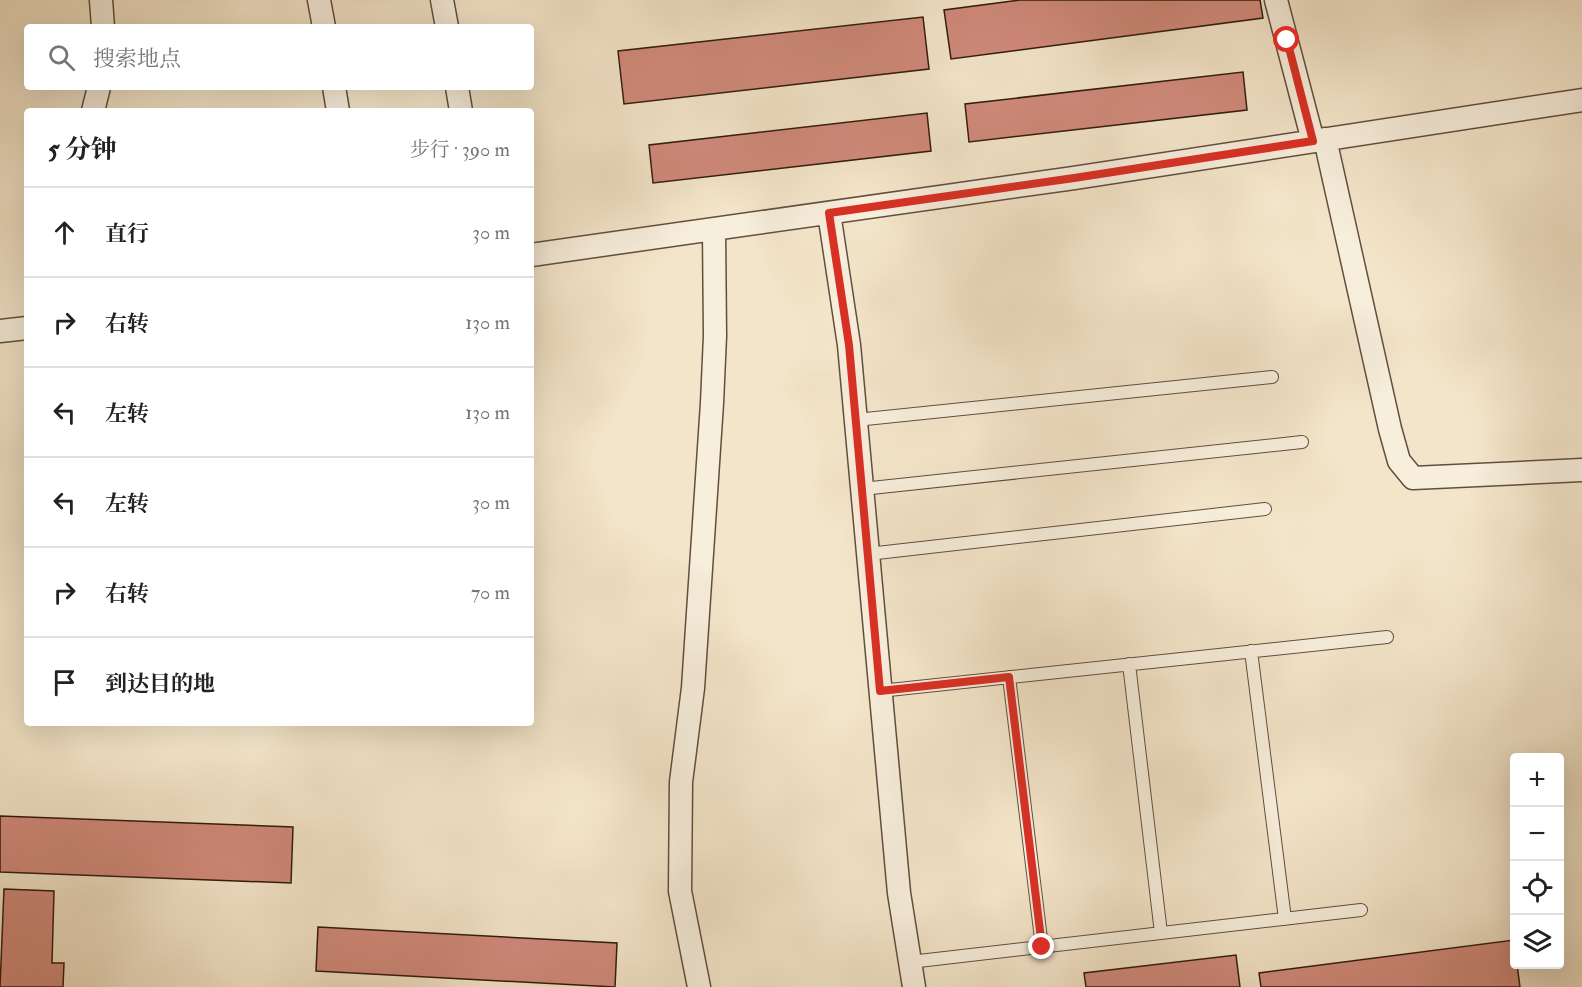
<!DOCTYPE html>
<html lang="zh">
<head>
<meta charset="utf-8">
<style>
  body { margin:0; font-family:"IM FELL Double Pica","Noto Serif SC",serif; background:#f6f6f6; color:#222 }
  .controls { position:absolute; right:18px; bottom:18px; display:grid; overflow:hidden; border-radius:6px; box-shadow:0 6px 24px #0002 }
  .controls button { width:54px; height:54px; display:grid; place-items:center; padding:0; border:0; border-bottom:2px solid #e0e0e0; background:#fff; color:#222; font:30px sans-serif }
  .stop { position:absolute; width:18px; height:18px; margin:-14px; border:4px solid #d93025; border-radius:50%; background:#fff }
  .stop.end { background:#d93025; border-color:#fff; box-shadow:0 2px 6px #0008 }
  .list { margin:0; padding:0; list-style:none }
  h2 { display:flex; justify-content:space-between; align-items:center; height:78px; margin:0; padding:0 24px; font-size:26px }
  h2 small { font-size:20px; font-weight:400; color:#767676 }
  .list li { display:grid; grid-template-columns:39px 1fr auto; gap:18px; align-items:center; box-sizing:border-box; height:90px; padding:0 24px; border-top:2px solid #e0e0e0 }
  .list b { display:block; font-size:22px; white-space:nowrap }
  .list em { font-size:20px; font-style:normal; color:#767676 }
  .icon { flex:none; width:33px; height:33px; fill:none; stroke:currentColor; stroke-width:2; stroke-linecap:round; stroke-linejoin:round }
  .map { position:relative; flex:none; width:1582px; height:987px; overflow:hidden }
  .search { position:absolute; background:#fff; box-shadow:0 6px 24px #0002; left:24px; top:24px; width:510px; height:66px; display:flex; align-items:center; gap:15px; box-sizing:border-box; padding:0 21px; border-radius:6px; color:#767676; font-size:22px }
  .panel { position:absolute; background:#fff; box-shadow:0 6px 24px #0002; left:24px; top:108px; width:510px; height:618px; border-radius:6px }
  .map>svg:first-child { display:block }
</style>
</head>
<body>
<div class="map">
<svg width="1582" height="987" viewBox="0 0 1582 987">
  <rect width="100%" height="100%" fill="#f3e5c9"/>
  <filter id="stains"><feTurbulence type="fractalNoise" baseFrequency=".00333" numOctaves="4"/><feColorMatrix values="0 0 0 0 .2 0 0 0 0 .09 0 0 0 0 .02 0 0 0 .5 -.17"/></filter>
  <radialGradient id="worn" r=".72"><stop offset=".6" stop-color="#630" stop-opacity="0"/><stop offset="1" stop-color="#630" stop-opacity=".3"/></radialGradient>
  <path fill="#d08a7b" stroke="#321b0f" stroke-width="1.5" d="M 1020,0 L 1260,0 L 1263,18 L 951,59 L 944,10 Z
    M 923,17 L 929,69 L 624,104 L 618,51 Z
    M 1243,72 L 1247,110 L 969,142 L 965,104 Z
    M 927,113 L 931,151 L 653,183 L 649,145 Z
    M 0,816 L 293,827 L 291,883 L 0,872 Z
    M 4,889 L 54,891 L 52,963 L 64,963 L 63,987 L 0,987 Z
    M 318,927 L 617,943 L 615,987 L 316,971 Z
    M 1514,940 L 1514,964 L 1517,964 L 1520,987 L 1261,987 L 1259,973 Z
    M 1236,955 L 1240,987 L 1086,987 L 1084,973 Z"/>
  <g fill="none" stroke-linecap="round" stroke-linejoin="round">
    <defs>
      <path id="lane" d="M 856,420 L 1272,377
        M 862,489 L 1302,442
        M 868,554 L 1265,509
        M 1251,651 L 1285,919
        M 1129,664 L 1161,933
        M 1009,677 L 1042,947
        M 880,691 L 1387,637
        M 910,962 L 1361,910"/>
      <path id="street" d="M 101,0 L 103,27
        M 319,0 L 324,27
        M 442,0 L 447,27
        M 1276,0 L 1313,141
        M 334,87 L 338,111
        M 457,87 L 461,111
        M 93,111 L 99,87
        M 1325,139 L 1390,429 L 1399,461 L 1413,478 L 1582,470
        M 829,213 L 849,345 L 899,893 L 914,987
        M 531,255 L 1074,178 L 1582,100
        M 0,331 L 27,328
        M 699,987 L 680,891 L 681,782 L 693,688 L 712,403 L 715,336 L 714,229"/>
    </defs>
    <use href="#lane" stroke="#624e3e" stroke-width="14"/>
    <use href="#street" stroke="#624e3e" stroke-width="25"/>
    <use href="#lane" stroke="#f7eedc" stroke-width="12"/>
    <use href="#street" stroke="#f7eedc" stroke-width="22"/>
  </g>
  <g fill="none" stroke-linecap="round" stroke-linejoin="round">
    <path stroke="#d93025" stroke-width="8" d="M 1042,947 L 1009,677 L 880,691 L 849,345 L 829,213 L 1074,178 L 1313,141 L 1287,40"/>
  </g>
  <rect width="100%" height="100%" filter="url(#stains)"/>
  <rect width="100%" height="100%" fill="url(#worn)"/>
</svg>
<div class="controls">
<button>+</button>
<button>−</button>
<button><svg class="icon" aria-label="locate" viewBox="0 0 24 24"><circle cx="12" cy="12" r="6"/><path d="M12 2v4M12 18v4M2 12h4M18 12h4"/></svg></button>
<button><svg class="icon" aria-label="layers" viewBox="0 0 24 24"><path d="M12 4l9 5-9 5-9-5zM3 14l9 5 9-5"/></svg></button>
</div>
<div class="stop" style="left:1287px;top:40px"></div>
<div class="stop end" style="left:1042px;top:947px"></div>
<div class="search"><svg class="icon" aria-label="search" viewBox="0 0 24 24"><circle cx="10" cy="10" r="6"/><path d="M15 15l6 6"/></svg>搜索地点</div>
<section class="panel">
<h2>5 分钟<small>步行 · 390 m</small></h2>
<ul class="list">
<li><svg class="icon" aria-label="ahead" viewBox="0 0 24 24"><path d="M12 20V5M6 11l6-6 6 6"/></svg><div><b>直行</b></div><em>30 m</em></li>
<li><svg class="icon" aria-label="right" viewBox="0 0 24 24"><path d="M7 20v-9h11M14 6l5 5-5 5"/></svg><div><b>右转</b></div><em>130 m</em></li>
<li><svg class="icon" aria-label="left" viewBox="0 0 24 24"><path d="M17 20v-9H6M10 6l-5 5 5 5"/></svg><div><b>左转</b></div><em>130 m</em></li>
<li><svg class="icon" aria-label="left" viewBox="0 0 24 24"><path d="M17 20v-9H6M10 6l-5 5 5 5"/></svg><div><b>左转</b></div><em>30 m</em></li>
<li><svg class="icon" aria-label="right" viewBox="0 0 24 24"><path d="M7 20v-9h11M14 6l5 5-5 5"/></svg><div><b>右转</b></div><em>70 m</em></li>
<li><svg class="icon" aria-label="arrive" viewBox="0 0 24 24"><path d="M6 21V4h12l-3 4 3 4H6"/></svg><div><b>到达目的地</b></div></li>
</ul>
</section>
</div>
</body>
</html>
